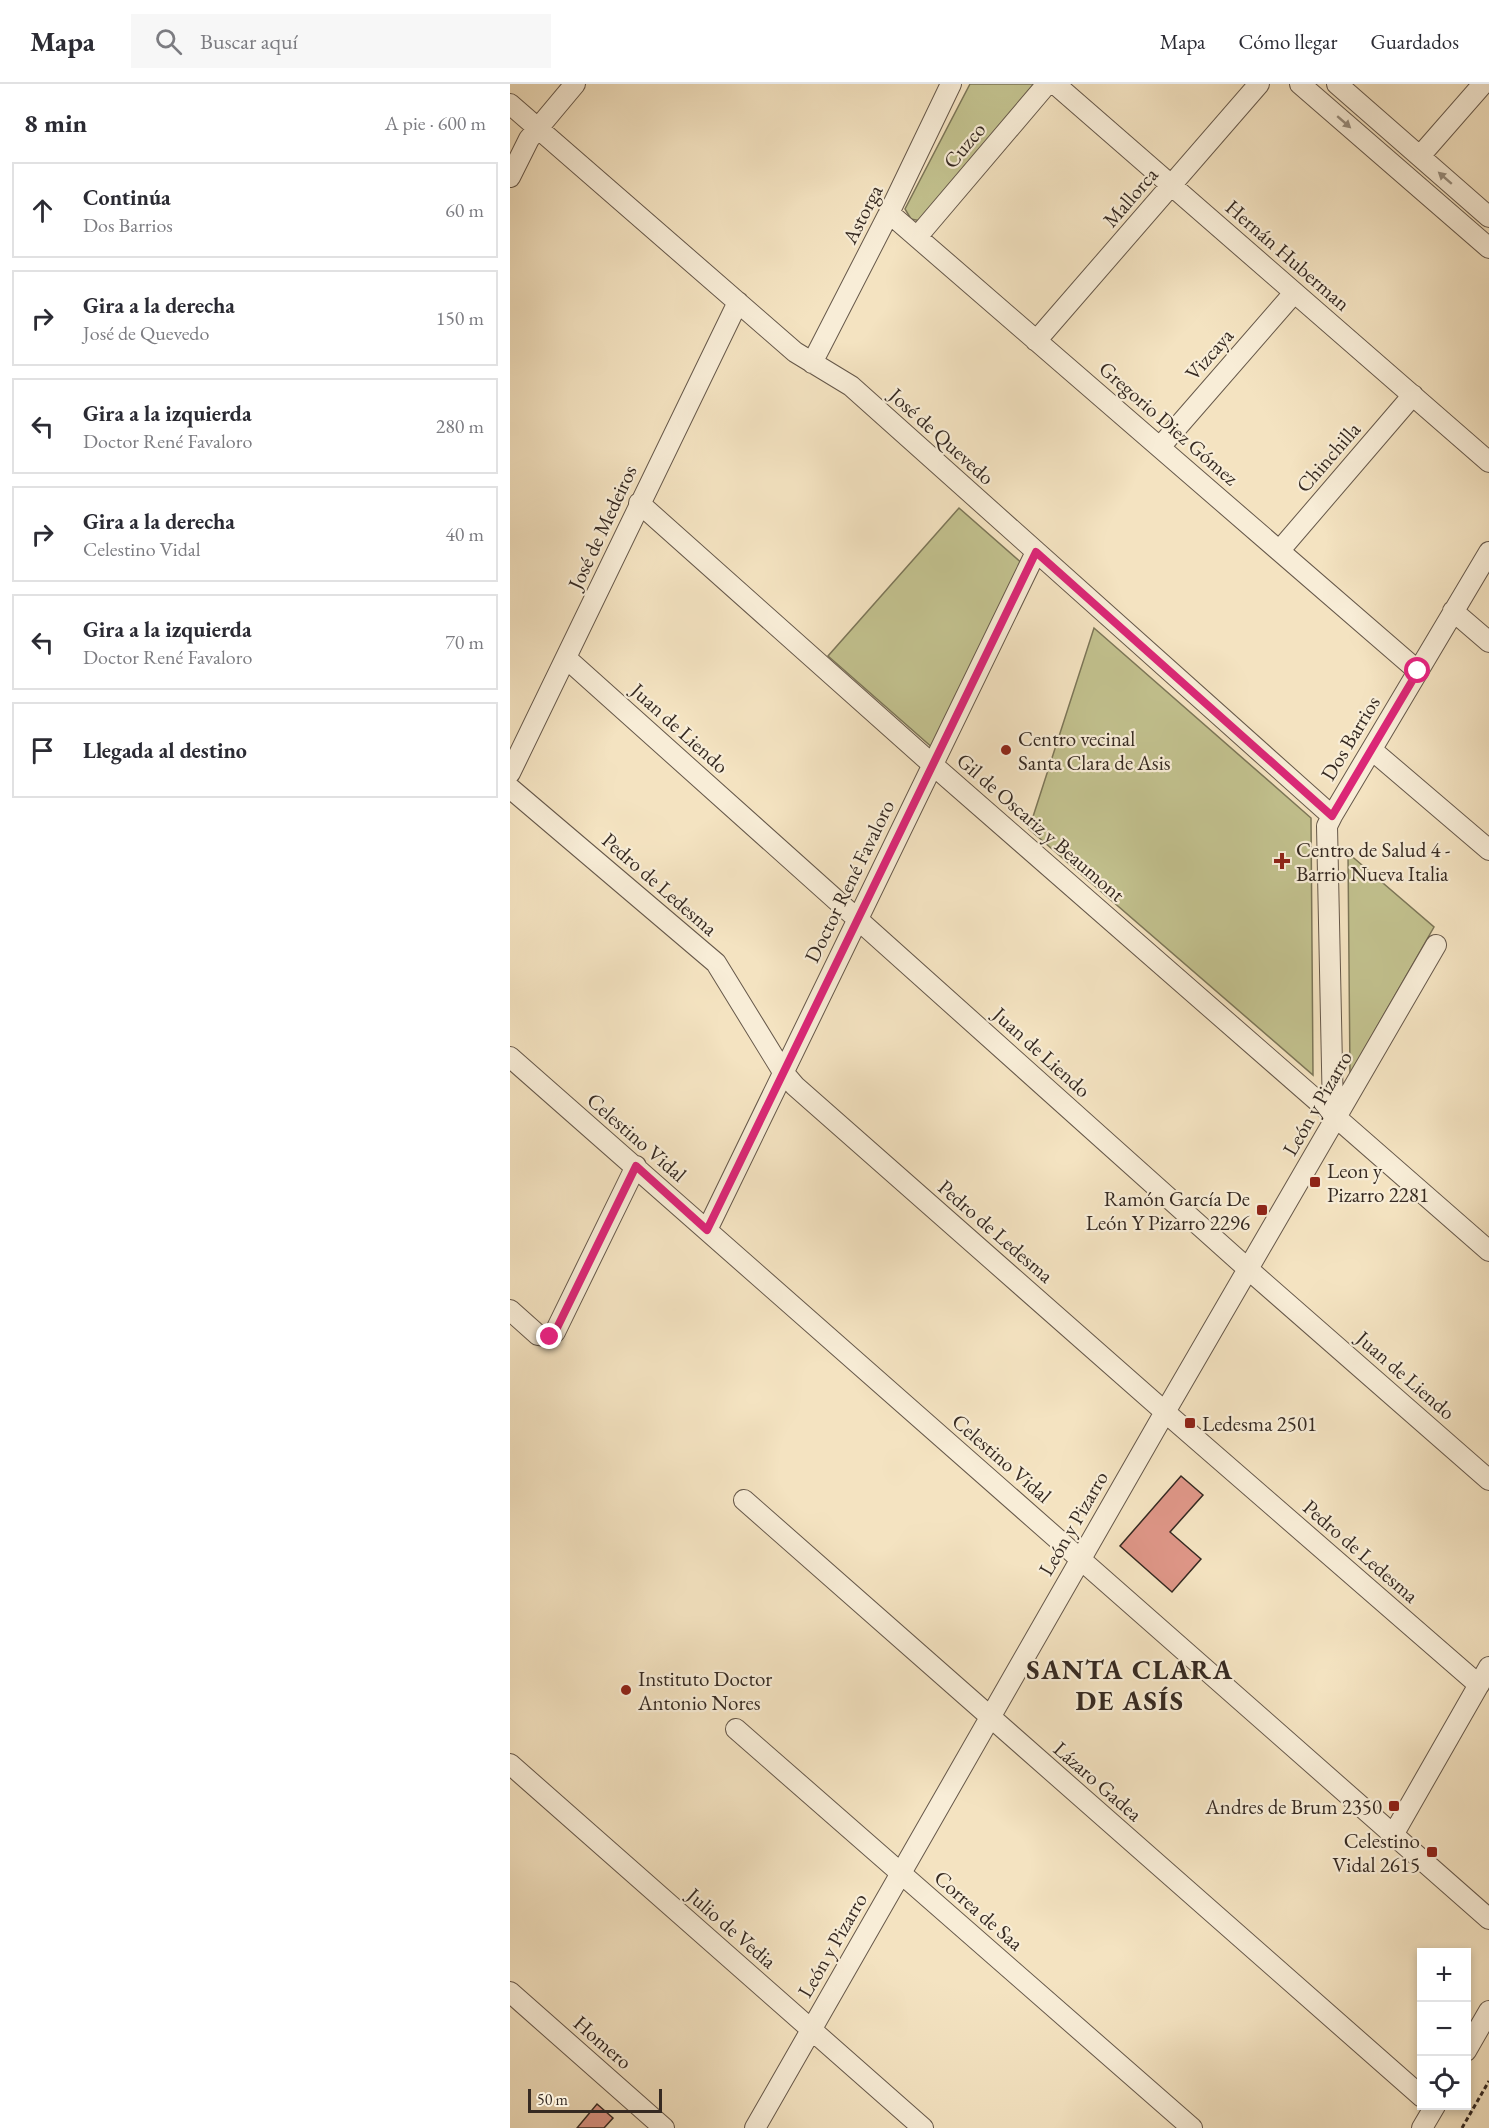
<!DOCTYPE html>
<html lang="es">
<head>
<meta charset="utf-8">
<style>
  body { margin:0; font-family:"EB Garamond",serif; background:#f7f7f7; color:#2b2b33 }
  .controls { position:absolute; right:18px; bottom:18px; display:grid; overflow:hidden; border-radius:0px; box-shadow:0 3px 9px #0003 }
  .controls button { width:54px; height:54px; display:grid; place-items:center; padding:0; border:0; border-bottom:2px solid #e1e1e2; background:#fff; color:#2b2b33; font:30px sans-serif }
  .scale { position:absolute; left:18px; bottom:15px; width:134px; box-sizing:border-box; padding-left:6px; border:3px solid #362a22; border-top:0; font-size:16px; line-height:21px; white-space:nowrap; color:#362a22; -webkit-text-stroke:4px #f8edd7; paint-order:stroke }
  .stop { position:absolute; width:18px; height:18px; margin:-14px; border:4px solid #db2777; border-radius:50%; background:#fff }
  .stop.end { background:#db2777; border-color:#fff; box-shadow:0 2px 6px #0008 }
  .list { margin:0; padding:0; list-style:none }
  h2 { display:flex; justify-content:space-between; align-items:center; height:78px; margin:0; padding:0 24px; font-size:26px }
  h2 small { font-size:20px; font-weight:400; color:#7c7c81 }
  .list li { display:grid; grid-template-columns:39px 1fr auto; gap:18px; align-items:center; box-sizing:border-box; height:96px; margin:0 12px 12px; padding:0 12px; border:2px solid #e1e1e2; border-radius:0px }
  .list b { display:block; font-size:22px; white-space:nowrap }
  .list p { margin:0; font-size:20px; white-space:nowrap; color:#7c7c81 }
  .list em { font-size:20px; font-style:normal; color:#7c7c81 }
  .icon { flex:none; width:33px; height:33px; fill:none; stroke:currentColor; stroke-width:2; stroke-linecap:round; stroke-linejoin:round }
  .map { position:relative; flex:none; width:979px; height:2044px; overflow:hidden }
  header { display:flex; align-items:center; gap:36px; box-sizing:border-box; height:84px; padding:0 30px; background:#fff; border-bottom:2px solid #e1e1e2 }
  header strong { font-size:28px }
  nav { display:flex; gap:33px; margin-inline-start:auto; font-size:21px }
  .search { width:420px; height:54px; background:#f7f7f7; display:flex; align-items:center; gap:15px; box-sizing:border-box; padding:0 21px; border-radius:0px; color:#7c7c81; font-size:22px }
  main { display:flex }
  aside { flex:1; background:#fff }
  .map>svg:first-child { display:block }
</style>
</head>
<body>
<header>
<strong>Mapa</strong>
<div class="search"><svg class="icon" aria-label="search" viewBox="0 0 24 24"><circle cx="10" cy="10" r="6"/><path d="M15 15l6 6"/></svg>Buscar aquí</div>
<nav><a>Mapa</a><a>Cómo llegar</a><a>Guardados</a></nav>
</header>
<main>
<aside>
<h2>8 min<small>A pie · 600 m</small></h2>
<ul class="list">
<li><svg class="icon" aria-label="ahead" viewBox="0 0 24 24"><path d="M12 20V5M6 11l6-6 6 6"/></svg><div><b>Continúa</b><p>Dos Barrios</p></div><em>60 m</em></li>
<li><svg class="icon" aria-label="right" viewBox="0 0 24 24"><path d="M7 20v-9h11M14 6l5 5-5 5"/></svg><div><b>Gira a la derecha</b><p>José de Quevedo</p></div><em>150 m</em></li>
<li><svg class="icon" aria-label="left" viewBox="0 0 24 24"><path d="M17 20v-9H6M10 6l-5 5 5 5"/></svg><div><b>Gira a la izquierda</b><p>Doctor René Favaloro</p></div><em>280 m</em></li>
<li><svg class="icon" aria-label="right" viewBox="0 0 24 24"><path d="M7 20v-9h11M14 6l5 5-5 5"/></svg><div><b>Gira a la derecha</b><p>Celestino Vidal</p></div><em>40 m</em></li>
<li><svg class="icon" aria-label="left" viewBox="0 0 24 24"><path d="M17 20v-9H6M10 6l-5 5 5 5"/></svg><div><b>Gira a la izquierda</b><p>Doctor René Favaloro</p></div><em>70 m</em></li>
<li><svg class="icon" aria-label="arrive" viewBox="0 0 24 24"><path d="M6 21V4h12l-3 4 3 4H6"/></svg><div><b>Llegada al destino</b></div></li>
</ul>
</aside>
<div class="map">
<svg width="979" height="2044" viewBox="0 0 979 2044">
  <rect width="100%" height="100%" fill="#f4e3c1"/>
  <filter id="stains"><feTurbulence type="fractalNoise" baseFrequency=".00333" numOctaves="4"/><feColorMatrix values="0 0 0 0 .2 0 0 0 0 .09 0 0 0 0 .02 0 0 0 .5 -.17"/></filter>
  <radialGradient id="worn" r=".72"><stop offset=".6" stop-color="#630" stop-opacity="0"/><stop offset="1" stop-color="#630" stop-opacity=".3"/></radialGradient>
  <path fill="#c2c18e" stroke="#7c7658" stroke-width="1.5" d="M 460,0 L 523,0 L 523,6 L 411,137 L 401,135 L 395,125 Z
    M 449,424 L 515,482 L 424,665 L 318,572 Z
    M 584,544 L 801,734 L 803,991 L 519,745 Z
    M 838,769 L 924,843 L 840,990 Z"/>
  <path fill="#de9687" stroke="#362a22" stroke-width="1.5" d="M 671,1392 L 693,1411 L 660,1448 L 691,1475 L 662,1508 L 610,1462 Z
    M 87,2020 L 103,2034 L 94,2044 L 67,2044 Z"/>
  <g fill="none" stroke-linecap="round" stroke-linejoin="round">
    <defs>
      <path id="minor" d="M 545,0 L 979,378
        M 790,0 L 979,164
        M 827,0 L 979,133
        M 0,20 L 285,268 L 341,302 L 822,732
        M 910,72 L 973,0
        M 0,93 L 19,55 L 65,0
        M 379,129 L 908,587
        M 407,153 L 537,0
        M 526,257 L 749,0
        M 302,279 L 379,129 L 441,0
        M 650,363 L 784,209
        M 129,419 L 423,681 L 979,1167
        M 770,466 L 903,311
        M 943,527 L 979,558
        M 56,574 L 738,1185 L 979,1396
        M 862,666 L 979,766
        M 0,689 L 228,218
        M 0,704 L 206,879 L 273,988 L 285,1002 L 655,1328 L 969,1601
        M 0,973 L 979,1835
        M 823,1030 L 817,742 L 822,732 L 979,468
        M 197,1146 L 526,468
        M 0,1226 L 28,1251 L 40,1253 L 45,1248 L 126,1082
        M 234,1416 L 912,2013
        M 226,1645 L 682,2044
        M 0,1680 L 413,2044
        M 883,1751 L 979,1583
        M 0,1908 L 154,2044
        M 956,1967 L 979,1927
        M 245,2044 L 655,1328 L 926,861
        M 912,2044 L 925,2022"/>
    </defs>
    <use href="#minor" stroke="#66584a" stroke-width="22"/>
    <path stroke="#362a22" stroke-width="3" stroke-dasharray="4.5 3" stroke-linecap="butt" d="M 952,2044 L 979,1997"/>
    <use href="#minor" stroke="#f8edd7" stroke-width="20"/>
  </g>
  <defs><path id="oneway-solid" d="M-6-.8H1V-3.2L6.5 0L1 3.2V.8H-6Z" transform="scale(1.5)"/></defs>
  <g fill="#978c7c">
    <use href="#oneway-solid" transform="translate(834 38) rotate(41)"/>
    <use href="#oneway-solid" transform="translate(935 94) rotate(-139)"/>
  </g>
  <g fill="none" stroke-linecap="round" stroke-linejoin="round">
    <path stroke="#db2777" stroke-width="8" d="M 40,1253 L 45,1248 L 126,1082 L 197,1146 L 526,468 L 822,732 L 908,587"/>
  </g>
  <g fill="#8f2418" stroke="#f8edd7" stroke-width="2">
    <circle cx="496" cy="666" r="6"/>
    <path d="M769 768h6v6h6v6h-6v6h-6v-6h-6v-6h6z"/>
    <rect x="799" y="1092" width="12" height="12" rx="3"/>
    <rect x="746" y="1120" width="12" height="12" rx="3"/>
    <rect x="674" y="1333" width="12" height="12" rx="3"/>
    <circle cx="116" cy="1606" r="6"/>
    <rect x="878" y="1716" width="12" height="12" rx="3"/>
    <rect x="916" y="1762" width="12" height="12" rx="3"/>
  </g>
  <g text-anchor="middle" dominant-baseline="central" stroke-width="4.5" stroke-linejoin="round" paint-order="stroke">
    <g font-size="21" fill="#362a22" stroke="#f8edd7">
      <text transform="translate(454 61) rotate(-50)">Cuzco</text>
      <text transform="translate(620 113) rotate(-49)">Mallorca</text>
      <text transform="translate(352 130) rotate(-63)">Astorga</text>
      <text transform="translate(778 171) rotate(41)">Hernán Huberman</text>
      <text transform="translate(699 270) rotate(-49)">Vizcaya</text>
      <text transform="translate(659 339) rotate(41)">Gregorio Diez Gómez</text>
      <text transform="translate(432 352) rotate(42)">José de Quevedo</text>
      <text transform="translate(818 373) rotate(-49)">Chinchilla</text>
      <text transform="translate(92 443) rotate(-65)">José de Medeiros</text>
      <text transform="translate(170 644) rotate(42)">Juan de Liendo</text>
      <text transform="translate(840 654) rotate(-59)">Dos Barrios</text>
      <text transform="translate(531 743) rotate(41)">Gil de Oscariz y Beaumont</text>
      <text transform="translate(339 797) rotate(-64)">Doctor René Favaloro</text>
      <text transform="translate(150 800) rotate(41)">Pedro de Ledesma</text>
      <text transform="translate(532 968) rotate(42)">Juan de Liendo</text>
      <text transform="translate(807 1019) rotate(-60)">León y Pizarro</text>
      <text transform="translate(127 1053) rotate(41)">Celestino Vidal</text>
      <text transform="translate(486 1147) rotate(41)">Pedro de Ledesma</text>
      <text transform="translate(896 1291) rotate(41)">Juan de Liendo</text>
      <text transform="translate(492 1374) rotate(41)">Celestino Vidal</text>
      <text transform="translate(563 1439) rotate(-60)">León y Pizarro</text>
      <text transform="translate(851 1467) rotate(41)">Pedro de Ledesma</text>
      <text transform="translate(588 1697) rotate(41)">Lázaro Gadea</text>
      <text transform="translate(469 1826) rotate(41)">Correa de Saa</text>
      <text transform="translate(222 1844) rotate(41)">Julio de Vedia</text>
      <text transform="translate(322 1861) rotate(-60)">León y Pizarro</text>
      <text transform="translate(93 1958) rotate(41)">Homero</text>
    </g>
    <g font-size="21" fill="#362a22" stroke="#f8edd7" text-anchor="start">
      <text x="508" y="654">Centro vecinal<tspan x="508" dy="24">Santa Clara de Asis</tspan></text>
      <text x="786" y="765">Centro de Salud 4 -<tspan x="786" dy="24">Barrio Nueva Italia</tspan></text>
      <text x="817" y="1086">Leon y<tspan x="817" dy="24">Pizarro 2281</tspan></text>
      <text x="740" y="1114" text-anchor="end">Ramón García De<tspan x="740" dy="24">León Y Pizarro 2296</tspan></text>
      <text x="692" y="1339">Ledesma 2501</text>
      <text x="128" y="1594">Instituto Doctor<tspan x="128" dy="24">Antonio Nores</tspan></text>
      <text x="872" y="1722" text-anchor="end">Andres de Brum 2350</text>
      <text x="910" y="1756" text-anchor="end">Celestino<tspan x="910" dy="24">Vidal 2615</tspan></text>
    </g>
    <g font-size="27" font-weight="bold" letter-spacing="1.5" fill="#362a22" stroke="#f8edd7">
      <text x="620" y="1585">SANTA CLARA<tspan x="620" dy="31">DE ASÍS</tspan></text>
    </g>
  </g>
  <rect width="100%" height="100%" filter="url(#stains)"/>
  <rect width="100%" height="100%" fill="url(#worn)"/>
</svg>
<div class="controls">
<button>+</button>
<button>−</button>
<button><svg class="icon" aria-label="locate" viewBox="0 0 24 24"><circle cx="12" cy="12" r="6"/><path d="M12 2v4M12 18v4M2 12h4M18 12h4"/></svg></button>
</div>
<div class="scale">50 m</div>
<div class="stop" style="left:908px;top:587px"></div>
<div class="stop end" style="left:40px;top:1253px"></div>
</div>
</main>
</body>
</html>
